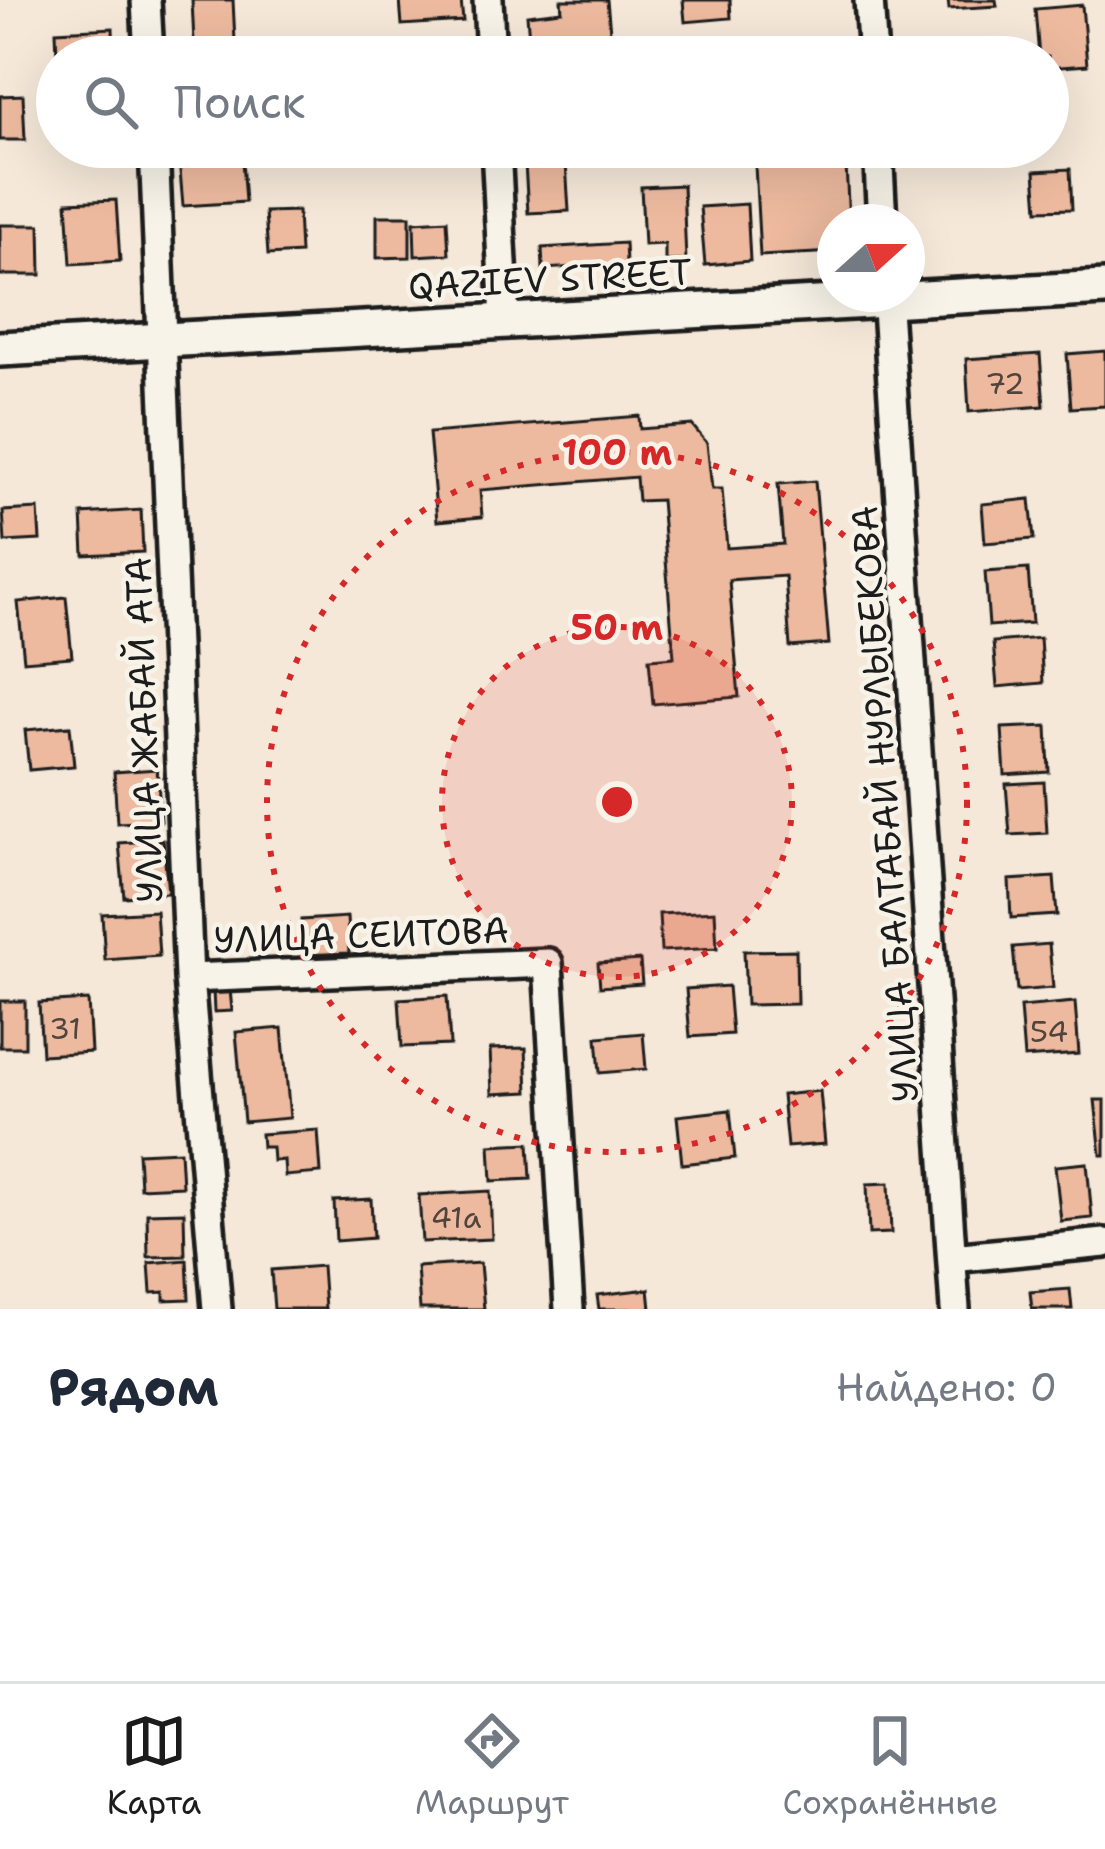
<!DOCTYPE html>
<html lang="ru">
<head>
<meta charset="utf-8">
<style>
  body { margin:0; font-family:"Shantell Sans",sans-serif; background:#f2f2f3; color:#1f2937 }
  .compass { position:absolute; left:817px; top:204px; width:108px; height:108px; border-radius:50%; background:#fff; box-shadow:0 12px 48px #0002; rotate:69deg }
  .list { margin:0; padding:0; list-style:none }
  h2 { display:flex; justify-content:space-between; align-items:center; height:156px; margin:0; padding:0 48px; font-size:51px }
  h2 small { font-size:39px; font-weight:400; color:#747a83 }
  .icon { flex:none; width:66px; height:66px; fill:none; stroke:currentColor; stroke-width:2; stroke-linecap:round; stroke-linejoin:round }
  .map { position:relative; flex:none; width:1105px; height:1309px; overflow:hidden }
  .search { position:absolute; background:#fff; box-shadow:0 12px 48px #0002; left:36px; right:36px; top:36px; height:132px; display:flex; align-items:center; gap:30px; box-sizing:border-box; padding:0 42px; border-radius:66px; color:#747a83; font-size:45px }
  .sheet { height:372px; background:#fff }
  nav { display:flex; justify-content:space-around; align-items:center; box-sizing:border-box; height:168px; border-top:3px solid #e0e1e3; background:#fff; font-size:33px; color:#747a83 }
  nav a { display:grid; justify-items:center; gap:6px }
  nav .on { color:#1c1c1c }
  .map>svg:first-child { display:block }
</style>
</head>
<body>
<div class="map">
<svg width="1105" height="1309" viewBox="0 0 1105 1309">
  <rect width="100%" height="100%" fill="#f5e8d9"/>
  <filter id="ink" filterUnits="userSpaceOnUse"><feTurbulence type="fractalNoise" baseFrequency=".00833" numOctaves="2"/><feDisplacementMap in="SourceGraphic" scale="24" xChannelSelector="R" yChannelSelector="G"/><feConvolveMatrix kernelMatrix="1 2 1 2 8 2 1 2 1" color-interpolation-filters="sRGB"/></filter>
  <g filter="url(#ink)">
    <path fill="#edba9f" stroke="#1c1c1c" stroke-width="3" d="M 192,0 L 233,0 L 235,42 L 194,43 Z
      M 400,0 L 461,0 L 463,21 L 402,25 Z
      M 561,0 L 607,0 L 610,32 L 529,39 L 527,15 L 562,11 Z
      M 683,0 L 730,0 L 731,18 L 685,22 Z
      M 948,0 L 996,0 L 997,6 L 949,9 Z
      M 1082,5 L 1087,65 L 1048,68 L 1048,57 L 1039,57 L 1035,9 Z
      M 113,28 L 114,57 L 57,57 L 56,31 Z
      M 593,41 L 594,57 L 541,57 L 540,44 Z
      M 773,44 L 819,44 L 819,57 L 772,57 Z
      M 389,49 L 390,57 L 331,57 L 330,55 Z
      M 23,95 L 25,140 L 0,140 L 0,96 Z
      M 178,147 L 241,147 L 245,202 L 183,206 Z
      M 524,147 L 565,147 L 569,211 L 528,213 Z
      M 754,147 L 845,147 L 849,222 L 835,222 L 835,252 L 760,256 Z
      M 1070,169 L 1072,209 L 1038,210 L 1035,171 Z
      M 683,185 L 686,261 L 665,261 L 665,244 L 644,245 L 641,187 Z
      M 116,200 L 120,261 L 71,264 L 67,202 Z
      M 747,204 L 750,261 L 705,265 L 700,207 Z
      M 298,211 L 300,253 L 268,255 L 265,212 Z
      M 377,216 L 410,216 L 410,257 L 377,258 Z
      M 447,220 L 449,254 L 415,256 L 414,222 Z
      M 0,225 L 40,225 L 41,275 L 0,275 Z
      M 625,243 L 627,283 L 612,284 L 611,265 L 543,269 L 542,248 Z
      M 1105,351 L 1105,406 L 1071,408 L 1067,354 Z
      M 1040,354 L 1044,406 L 969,412 L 966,359 Z
      M 639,416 L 640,429 L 692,425 L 707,443 L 712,489 L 722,489 L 727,548 L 783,544 L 778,484 L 815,481 L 829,644 L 790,647 L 785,576 L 729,580 L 739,697 L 653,704 L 649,659 L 674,657 L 661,500 L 638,501 L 636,477 L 480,490 L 482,517 L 437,521 L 429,433 Z
      M 1030,499 L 1034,539 L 985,543 L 982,504 Z
      M 38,509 L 40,540 L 5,542 L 3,511 Z
      M 141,510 L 143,552 L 84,555 L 82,514 Z
      M 1028,569 L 1032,623 L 989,626 L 985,572 Z
      M 66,597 L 72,657 L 24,661 L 18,602 Z
      M 1040,638 L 1043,683 L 997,687 L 993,642 Z
      M 70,726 L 74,766 L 29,770 L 25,730 Z
      M 1047,726 L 1049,772 L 1005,775 L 1002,728 Z
      M 157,769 L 161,821 L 117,823 L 114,772 Z
      M 1044,782 L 1047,833 L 1010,835 L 1006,784 Z
      M 163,840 L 168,893 L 124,897 L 119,843 Z
      M 1054,877 L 1057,915 L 1011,918 L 1009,880 Z
      M 156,911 L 159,956 L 105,960 L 102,914 Z
      M 715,911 L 717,948 L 661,951 L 659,914 Z
      M 347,917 L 349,953 L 303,955 L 301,920 Z
      M 1049,944 L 1053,988 L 1017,991 L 1013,947 Z
      M 796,950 L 797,1004 L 746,1005 L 744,951 Z
      M 640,960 L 642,984 L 600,987 L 598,963 Z
      M 728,986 L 732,1034 L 690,1037 L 686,989 Z
      M 230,989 L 232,1011 L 214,1012 L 213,990 Z
      M 447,996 L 450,1045 L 402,1047 L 399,999 Z
      M 88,1000 L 91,1052 L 42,1055 L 39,1003 Z
      M 0,1001 L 25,1001 L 25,1047 L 0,1047 Z
      M 1075,1002 L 1079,1054 L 1024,1058 L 1020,1007 Z
      M 282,1028 L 290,1118 L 244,1122 L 236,1032 Z
      M 643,1033 L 646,1069 L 600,1073 L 597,1037 Z
      M 526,1048 L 528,1092 L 492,1094 L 490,1049 Z
      M 820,1091 L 825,1144 L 787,1147 L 782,1095 Z
      M 1095,1100 L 1105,1100 L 1105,1155 L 1101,1155 Z
      M 730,1110 L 735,1158 L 682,1164 L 677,1116 Z
      M 318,1130 L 321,1173 L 285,1176 L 284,1160 L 273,1161 L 272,1147 L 262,1147 L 261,1134 Z
      M 529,1143 L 531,1179 L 492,1181 L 490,1145 Z
      M 180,1151 L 182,1186 L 140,1188 L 138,1153 Z
      M 1087,1163 L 1092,1218 L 1061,1221 L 1055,1166 Z
      M 889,1183 L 891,1233 L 869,1234 L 867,1184 Z
      M 490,1191 L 492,1239 L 422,1242 L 419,1195 Z
      M 371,1199 L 373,1238 L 336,1241 L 334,1201 Z
      M 184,1212 L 185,1256 L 148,1257 L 147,1213 Z
      M 187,1260 L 189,1299 L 164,1300 L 164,1292 L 151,1293 L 149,1263 Z
      M 480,1263 L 484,1309 L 420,1309 L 417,1267 Z
      M 322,1266 L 325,1309 L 274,1309 L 271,1270 Z
      M 649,1289 L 651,1309 L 599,1309 L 597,1295 Z
      M 1070,1289 L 1072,1309 L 1032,1309 L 1030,1292 Z"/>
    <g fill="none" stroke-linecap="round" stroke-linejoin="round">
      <defs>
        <path id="minor" d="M 146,0 L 149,57
          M 488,0 L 491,57
          M 869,0 L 873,57
          M 154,147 L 189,978 L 217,1309
          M 496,147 L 505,320
          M 878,147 L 882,222
          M 886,294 L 955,1309
          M 189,978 L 548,963 L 569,1309
          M 952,1258 L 1105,1243"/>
        <path id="tertiary" d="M 0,349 L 1105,288"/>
      </defs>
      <use href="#minor" stroke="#1c1c1c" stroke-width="36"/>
      <use href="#tertiary" stroke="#1c1c1c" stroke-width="42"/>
      <use href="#minor" stroke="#f7f3e8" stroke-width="27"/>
      <use href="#tertiary" stroke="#f7f3e8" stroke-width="33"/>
    </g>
  </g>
  <circle cx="617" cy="802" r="175" fill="#d62828" fill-opacity=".12"/>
  <g fill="none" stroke="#d62828" stroke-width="6" stroke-dasharray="6 12">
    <circle cx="617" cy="802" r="175"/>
    <circle cx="617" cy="802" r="350"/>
  </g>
  <g text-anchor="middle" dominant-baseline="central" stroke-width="9" stroke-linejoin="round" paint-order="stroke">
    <g font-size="30" fill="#50443d">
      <text x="1005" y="383">72</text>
      <text x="65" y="1028">31</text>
      <text x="1049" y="1031">54</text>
      <text x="456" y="1217">41а</text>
    </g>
    <g font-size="36" fill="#1c1c1c" stroke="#f7f3e8">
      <text transform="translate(550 279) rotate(-3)">QAZIEV STREET</text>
      <text transform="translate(144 730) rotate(-92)">УЛИЦА ЖАБАЙ АТА</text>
      <text transform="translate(885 804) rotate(-94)">УЛИЦА БАЛТАБАЙ НУРЛЫБЕКОВА</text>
      <text transform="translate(361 935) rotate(-2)">УЛИЦА СЕИТОВА</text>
    </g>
  </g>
  <circle cx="617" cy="802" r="18" fill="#d62828" stroke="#f7f3e8" stroke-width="6"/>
  <g font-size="36" text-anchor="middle" font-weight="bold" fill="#d62828" stroke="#f7f3e8" stroke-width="9" stroke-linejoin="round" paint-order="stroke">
    <text x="617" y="465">100 m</text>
    <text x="617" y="640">50 m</text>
  </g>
</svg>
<svg class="compass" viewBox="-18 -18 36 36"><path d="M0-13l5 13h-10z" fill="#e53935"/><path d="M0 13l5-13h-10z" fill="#747a83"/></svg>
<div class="search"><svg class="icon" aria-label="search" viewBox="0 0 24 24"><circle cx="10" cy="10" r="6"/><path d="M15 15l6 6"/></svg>Поиск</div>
</div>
<section class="sheet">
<h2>Рядом<small>Найдено: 0</small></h2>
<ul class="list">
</ul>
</section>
<nav>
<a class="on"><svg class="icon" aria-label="map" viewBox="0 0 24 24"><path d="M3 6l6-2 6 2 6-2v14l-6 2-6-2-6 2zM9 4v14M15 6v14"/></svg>Карта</a>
<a><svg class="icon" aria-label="directions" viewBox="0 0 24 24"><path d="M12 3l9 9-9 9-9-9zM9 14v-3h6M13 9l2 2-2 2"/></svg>Маршрут</a>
<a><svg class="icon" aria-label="saved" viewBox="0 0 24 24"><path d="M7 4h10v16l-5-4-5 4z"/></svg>Сохранённые</a>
</nav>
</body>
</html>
